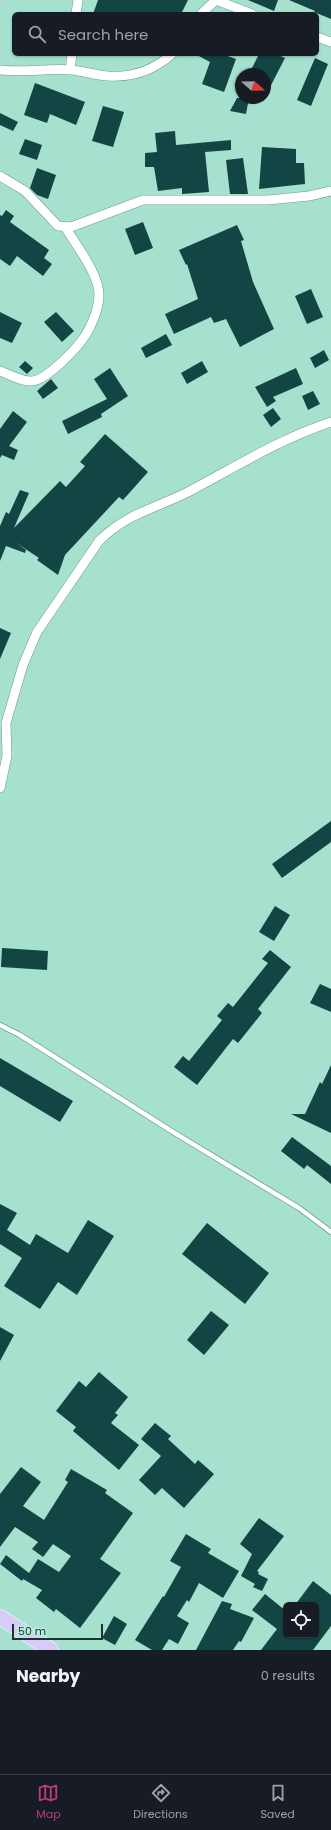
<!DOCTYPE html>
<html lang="en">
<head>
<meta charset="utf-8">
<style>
  body { margin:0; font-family:Poppins,sans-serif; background:#20242c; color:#f1f3f6 }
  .controls { position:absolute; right:12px; bottom:12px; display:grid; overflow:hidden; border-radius:6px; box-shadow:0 1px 3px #0004 }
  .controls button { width:36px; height:36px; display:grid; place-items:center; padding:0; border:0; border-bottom:1px solid #363941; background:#171b24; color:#f1f3f6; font:20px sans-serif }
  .compass { position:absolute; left:235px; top:68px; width:36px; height:36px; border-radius:50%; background:#171b24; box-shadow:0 1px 3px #0004; rotate:110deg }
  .scale { position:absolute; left:12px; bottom:10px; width:91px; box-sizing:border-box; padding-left:4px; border:2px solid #1d342e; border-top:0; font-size:11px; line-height:14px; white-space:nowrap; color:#1d342e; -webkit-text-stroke:3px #b3eedc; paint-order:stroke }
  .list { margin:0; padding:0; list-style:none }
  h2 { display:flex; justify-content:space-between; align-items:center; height:52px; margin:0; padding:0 16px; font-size:17px }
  h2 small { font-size:13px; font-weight:400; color:#9ea1a6 }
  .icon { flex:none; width:22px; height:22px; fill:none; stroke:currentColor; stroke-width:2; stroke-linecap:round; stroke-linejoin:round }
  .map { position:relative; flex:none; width:331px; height:1650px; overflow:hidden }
  .search { position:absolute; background:#171b24; box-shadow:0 1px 3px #0004; left:12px; right:12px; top:12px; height:44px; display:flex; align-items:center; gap:10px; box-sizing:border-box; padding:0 14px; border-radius:6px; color:#9ea1a6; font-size:15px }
  .sheet { height:124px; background:#171b24 }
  nav { display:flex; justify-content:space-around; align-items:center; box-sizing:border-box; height:56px; border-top:1px solid #363941; background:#171b24; font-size:11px; color:#9ea1a6 }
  nav a { display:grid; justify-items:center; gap:2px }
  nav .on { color:#c03b7d }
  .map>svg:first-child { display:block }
</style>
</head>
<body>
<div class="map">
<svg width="331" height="1650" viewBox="0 0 331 1650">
  <rect width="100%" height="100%" fill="#a6e1cf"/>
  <path fill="#134544" d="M 98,0 L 188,0 L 181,14 L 93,14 Z
    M 248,0 L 278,0 L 274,11 Z
    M 289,0 L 331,0 L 331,19 L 314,12 L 315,11 Z
    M 195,54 L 222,54 L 236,59 L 224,92 L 202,84 L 210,62 Z
    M 259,54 L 276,54 L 285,58 L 265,97 L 265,74 L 249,74 Z
    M 315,58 L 328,64 L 311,106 L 297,100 Z
    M 35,83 L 85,102 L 76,125 L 50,114 L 47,123 L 24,115 Z
    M 237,98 L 249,98 L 246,114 L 230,111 Z
    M 103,106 L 124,112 L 113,147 L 92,141 Z
    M 0,113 L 18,122 L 13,131 L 0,125 Z
    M 175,131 L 176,145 L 231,140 L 231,150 L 205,152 L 209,192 L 182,194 L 182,188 L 158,191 L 154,167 L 145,167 L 145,153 L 157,152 L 155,133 Z
    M 25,139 L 42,145 L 37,160 L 19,154 Z
    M 262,147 L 296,149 L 296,163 L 304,163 L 305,184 L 259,189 Z
    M 243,158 L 248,194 L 230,194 L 226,160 Z
    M 37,168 L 56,175 L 48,199 L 37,195 L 30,188 Z
    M 6,210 L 14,216 L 10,222 L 49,250 L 44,258 L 52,264 L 43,276 L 17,256 L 10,266 L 0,259 L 0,215 L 2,216 Z
    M 143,222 L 153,248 L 135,255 L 125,229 Z
    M 237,225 L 244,240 L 241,241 L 253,282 L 274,329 L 240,347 L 226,319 L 214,323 L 211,317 L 174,334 L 165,314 L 198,299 L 187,264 L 186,265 L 179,250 Z
    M 311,289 L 323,317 L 307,324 L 295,296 Z
    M 0,312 L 22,323 L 12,343 L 0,338 Z
    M 56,312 L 74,331 L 62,342 L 44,322 Z
    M 166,334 L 172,345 L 146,358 L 141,348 Z
    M 324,350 L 329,360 L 315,368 L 310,358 Z
    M 25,361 L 33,368 L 27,374 L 19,367 Z
    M 202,361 L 208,372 L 187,384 L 181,373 Z
    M 110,368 L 128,396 L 101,414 L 102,417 L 68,434 L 62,421 L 107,399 L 94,379 Z
    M 296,368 L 303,384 L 273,397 L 276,401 L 267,407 L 255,387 Z
    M 51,379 L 58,388 L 43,399 L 37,391 Z
    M 313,391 L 320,404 L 308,410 L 302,396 Z
    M 273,408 L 281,419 L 271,427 L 263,415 Z
    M 13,411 L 27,422 L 9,446 L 18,450 L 14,460 L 2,455 L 0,458 L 0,429 Z
    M 105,434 L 148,472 L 123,500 L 119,497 L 65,555 L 58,575 L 37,560 L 39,558 L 15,542 L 26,550 L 25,553 L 6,546 L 0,561 L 0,526 L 6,512 L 9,514 L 20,490 L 29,493 L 14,528 L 60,481 L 66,487 L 85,466 L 80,462 Z
    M 0,628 L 11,633 L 0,659 Z
    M 331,821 L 331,842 L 282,878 L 272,864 Z
    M 275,906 L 290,915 L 274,941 L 259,932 Z
    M 2,948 L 48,951 L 47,970 L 1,967 Z
    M 270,950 L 291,967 L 258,1009 L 262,1013 L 238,1043 L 233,1039 L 197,1085 L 174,1067 L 183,1056 L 189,1061 L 222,1020 L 217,1016 L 228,1003 L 233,1007 L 268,963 L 262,959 Z
    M 320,984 L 331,989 L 331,1012 L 310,1003 Z
    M 0,1058 L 73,1101 L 60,1122 L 0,1086 Z
    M 331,1065 L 331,1133 L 291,1114 L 305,1114 L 320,1082 L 322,1084 Z
    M 292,1137 L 331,1166 L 331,1184 L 307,1165 L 304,1169 L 281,1151 Z
    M 0,1204 L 17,1213 L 7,1230 L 30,1245 L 36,1234 L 68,1253 L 88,1220 L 114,1236 L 77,1295 L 58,1282 L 40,1309 L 4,1286 L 22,1258 L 0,1244 Z
    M 207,1223 L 269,1273 L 245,1304 L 182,1254 Z
    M 211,1311 L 229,1325 L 204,1355 L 187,1340 Z
    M 0,1327 L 14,1335 L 0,1361 Z
    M 99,1372 L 128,1397 L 115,1413 L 118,1415 L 111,1423 L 139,1445 L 119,1470 L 73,1431 L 76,1427 L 56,1411 L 79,1381 L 86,1387 Z
    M 155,1423 L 171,1436 L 168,1439 L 195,1464 L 198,1460 L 214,1474 L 184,1508 L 162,1488 L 155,1495 L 139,1480 L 161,1456 L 141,1439 Z
    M 21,1467 L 41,1482 L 23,1506 L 44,1520 L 68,1482 L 65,1480 L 71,1469 L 107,1490 L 105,1493 L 133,1513 L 100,1559 L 121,1573 L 80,1628 L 56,1609 L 54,1612 L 36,1598 L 42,1590 L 23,1579 L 22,1581 L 0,1564 L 6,1555 L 29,1573 L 38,1559 L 59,1572 L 71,1556 L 53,1544 L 43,1557 L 32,1549 L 38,1542 L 15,1527 L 0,1547 L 0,1494 Z
    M 259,1518 L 284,1536 L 257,1571 L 259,1572 L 258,1574 L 268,1579 L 262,1591 L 253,1587 L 255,1584 L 241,1576 L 252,1554 L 240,1544 Z
    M 186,1534 L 211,1549 L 208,1553 L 239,1571 L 223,1598 L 199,1583 L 189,1602 L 187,1600 L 177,1616 L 189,1623 L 178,1644 L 169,1639 L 162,1650 L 152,1650 L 135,1640 L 163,1596 L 164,1597 L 181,1567 L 170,1561 Z
    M 313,1581 L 331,1595 L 331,1626 L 313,1650 L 261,1650 L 277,1629 L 252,1610 L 265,1594 L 286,1611 L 286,1635 L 316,1635 L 316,1605 L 295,1605 Z
    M 222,1601 L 232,1604 L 230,1609 L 254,1618 L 241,1642 L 239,1641 L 233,1650 L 196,1650 Z
    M 114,1616 L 127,1624 L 115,1645 L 102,1638 Z"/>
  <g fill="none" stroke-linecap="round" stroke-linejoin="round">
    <defs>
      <path id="service" d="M 0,1025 L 20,1035 L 173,1132 L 299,1208 L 331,1232"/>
      <path id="minor" d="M 216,0 L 252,14
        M 76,14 L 78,0
        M 201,14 L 216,0
        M 317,37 L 331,42
        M 0,70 C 24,73 47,68 71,70 C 83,71 95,75 107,76 C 132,78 154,70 172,54
        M 70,70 L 72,54
        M 0,176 L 25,191 L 58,226 L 71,227 L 143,200 L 268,200 L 309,196 L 331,191
        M 0,371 C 9,374 21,382 32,381 C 47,380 77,348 85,336 C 92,325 99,308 99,295 C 99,274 76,245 65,227
        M 0,788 L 7,756 L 6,723 L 23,665 L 37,632 L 99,541 C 126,514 153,509 186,493 C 234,468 279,439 331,422"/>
      <path id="primary" d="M 0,1617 L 51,1650"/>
    </defs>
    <use href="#service" stroke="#669e8e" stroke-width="6"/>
    <use href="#minor" stroke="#669e8e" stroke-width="10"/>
    <use href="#primary" stroke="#fff" stroke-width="16"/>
    <use href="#service" stroke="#fff" stroke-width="4.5"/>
    <use href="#minor" stroke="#fff" stroke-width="9"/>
    <use href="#primary" stroke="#d6ccf7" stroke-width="15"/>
  </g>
</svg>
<div class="controls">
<button><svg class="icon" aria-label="locate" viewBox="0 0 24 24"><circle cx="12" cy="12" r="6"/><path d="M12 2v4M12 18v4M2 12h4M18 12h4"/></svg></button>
</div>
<svg class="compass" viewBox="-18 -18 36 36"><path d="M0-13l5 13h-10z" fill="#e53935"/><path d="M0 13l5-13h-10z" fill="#9ea1a6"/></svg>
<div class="scale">50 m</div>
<div class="search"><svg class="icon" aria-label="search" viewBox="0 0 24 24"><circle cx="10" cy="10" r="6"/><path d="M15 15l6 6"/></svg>Search here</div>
</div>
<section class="sheet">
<h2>Nearby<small>0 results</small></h2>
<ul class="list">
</ul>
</section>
<nav>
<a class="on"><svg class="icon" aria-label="map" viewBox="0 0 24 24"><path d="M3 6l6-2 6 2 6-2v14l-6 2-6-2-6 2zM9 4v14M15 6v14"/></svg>Map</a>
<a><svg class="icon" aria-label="directions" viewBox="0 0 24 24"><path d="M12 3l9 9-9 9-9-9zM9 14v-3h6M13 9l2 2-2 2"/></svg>Directions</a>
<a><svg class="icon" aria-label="saved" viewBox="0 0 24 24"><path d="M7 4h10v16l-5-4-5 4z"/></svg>Saved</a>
</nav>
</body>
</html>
